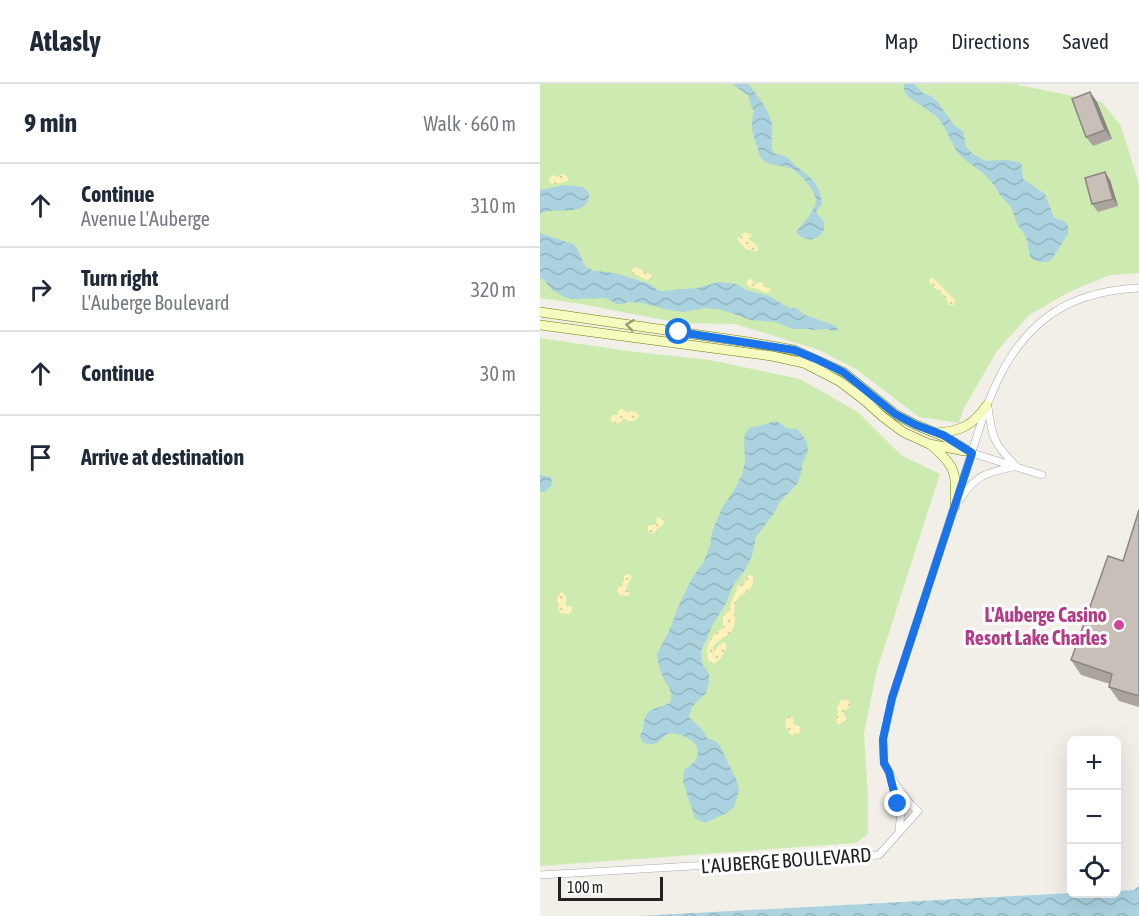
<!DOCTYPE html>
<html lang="en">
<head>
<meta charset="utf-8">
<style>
  body { margin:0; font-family:"Asap Condensed",sans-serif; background:#f6f6f7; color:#1f2937 }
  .controls { position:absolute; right:18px; bottom:18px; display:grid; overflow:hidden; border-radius:9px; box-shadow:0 6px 24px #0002 }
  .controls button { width:54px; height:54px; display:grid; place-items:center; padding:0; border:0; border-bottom:2px solid #e0e1e3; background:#fff; color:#1f2937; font:30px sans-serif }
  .scale { position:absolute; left:18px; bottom:15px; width:105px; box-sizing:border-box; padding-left:6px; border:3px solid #222; border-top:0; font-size:16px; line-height:21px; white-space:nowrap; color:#222; -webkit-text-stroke:4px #fff; paint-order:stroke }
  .stop { position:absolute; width:18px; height:18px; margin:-14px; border:4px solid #1a73e8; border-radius:50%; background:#fff }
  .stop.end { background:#1a73e8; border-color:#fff; box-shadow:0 2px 6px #0008 }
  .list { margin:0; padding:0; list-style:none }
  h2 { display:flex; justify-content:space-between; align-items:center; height:78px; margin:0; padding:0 24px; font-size:26px }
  h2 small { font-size:20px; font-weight:400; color:#747a83 }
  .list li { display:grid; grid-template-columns:39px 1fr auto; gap:18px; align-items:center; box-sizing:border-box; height:84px; padding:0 24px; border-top:2px solid #e0e1e3 }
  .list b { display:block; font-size:22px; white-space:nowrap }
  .list p { margin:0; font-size:20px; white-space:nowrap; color:#747a83 }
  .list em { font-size:20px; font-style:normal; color:#747a83 }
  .icon { flex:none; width:33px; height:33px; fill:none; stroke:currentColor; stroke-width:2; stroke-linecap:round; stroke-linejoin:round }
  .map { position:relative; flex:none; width:599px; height:832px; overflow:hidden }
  header { display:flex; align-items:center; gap:36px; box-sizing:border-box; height:84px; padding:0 30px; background:#fff; border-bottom:2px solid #e0e1e3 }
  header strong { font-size:28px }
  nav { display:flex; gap:33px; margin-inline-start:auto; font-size:21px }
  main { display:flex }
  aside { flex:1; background:#fff }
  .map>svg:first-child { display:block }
</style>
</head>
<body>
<header>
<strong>Atlasly</strong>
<nav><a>Map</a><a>Directions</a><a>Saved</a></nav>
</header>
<main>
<aside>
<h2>9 min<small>Walk · 660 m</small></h2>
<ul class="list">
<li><svg class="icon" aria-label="ahead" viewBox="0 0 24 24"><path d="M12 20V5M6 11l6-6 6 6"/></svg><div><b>Continue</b><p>Avenue L'Auberge</p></div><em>310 m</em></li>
<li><svg class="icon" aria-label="right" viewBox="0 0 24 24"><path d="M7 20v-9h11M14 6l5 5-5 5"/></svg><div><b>Turn right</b><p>L'Auberge Boulevard</p></div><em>320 m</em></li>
<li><svg class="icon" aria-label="ahead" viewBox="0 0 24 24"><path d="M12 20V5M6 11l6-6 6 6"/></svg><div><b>Continue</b></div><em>30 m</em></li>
<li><svg class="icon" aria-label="arrive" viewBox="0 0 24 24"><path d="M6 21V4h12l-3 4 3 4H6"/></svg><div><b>Arrive at destination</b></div></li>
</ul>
</aside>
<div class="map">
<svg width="599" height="832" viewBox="0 0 599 832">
  <defs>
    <pattern id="sand-dots" width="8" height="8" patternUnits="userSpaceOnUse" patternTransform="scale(1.5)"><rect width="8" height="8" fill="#fff1ba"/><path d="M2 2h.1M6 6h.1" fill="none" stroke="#dacea0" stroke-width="1.8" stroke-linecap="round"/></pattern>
    <pattern id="water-waves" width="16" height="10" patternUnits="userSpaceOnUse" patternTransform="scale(1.5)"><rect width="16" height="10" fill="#aad3df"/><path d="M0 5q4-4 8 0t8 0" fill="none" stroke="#92b5bf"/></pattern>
  </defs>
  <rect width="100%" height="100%" fill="#f2efe9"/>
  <path fill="#cdebb0" d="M 0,0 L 478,0 L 479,1 L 562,18 L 581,42 L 599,100 L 599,189 L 570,191 L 531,207 L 489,231 L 457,267 L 423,326 L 419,339 L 379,333 L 316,285 L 279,266 L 195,240 L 139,239 L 36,219 L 0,214 Z
    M 0,254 L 88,267 L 170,276 L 260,295 L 318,328 L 361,371 L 400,390 L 337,586 L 324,649 L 328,714 L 328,750 L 316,759 L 0,782 Z"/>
  <path fill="url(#sand-dots)" d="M 22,90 L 27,92 L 28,97 L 15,100 L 10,99 L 8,94 L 13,91 L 18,93 Z
    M 205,148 L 211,150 L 211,152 L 208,155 L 217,161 L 218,167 C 209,168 200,163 198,154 Z
    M 96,183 L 100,184 L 103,188 L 111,190 L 112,195 L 107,196 L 93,189 L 92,186 Z
    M 392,193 L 415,216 L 414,221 L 409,221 L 405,212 L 391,201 L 389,197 Z
    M 211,194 L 214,200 L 221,198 L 224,200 L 224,203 L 230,204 L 230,207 L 226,209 L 218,205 L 209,203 L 206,198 Z
    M 81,325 L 83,325 L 86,328 L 95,327 L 99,332 L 94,337 L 88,337 L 84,334 L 80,338 L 77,340 L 71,337 L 71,334 L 73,331 L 78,331 L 78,327 Z
    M 117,433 L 122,434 L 124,437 L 123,441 L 118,444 L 114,449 L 110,449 L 108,446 L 108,442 L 116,440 Z
    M 88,490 L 90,490 L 92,493 L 86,503 L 90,509 L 88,512 L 80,511 L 77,506 L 84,497 L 84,492 Z
    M 209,491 L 213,492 C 215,509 202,506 196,518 C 192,528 198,537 192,546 C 188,552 180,556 174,561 L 173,564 L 174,568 L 179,561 L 184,558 L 187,561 C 184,569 181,578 172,580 C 161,570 171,549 183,544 L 183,532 L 189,528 L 190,522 L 198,501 L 202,500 L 204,503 L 205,496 Z
    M 21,508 C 29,512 26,516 26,523 L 30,522 L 32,524 L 32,527 L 28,530 L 20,529 L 18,525 L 19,520 L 17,517 L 18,512 Z
    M 305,615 L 309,618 L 310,622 L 308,625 L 304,626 L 304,630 L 306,633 L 306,636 L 300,640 L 298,640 L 296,637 L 298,628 L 297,623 L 301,616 Z
    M 249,632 L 253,634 L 254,641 L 259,642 L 261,645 C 260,650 255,652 251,651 C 246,645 242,638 249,632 Z"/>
  <path fill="url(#water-waves)" d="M 192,0 L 208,0 C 216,8 231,30 232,41 C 233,52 229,59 234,69 C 239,71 244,71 248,74 C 251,76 252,79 255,81 C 270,94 280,98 282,120 L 276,128 C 279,133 284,135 284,140 C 286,156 264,161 256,148 C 263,139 274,129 276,117 C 277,108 260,89 252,85 C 245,82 237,82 230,80 C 219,76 220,71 217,62 C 212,48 210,41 214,27 L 211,22 L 208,11 Z
    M 364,0 L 374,0 L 383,9 L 389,11 L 397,17 L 414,41 L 423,47 L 426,63 L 433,70 L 446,77 L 467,76 L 481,79 L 482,83 L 483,95 L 505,110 L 514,134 L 524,137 L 528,141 L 528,150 L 512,175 L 508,178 L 500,178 L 493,176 L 490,172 L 486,153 L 477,140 L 471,123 L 460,111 L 454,101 L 443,89 L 424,75 L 417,68 L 403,41 L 396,32 L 367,12 L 364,6 Z
    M 25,101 L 43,103 L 49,109 C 49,136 15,121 0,130 L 0,106 Z
    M 0,149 L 33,160 L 37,164 L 45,182 L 54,187 L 68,188 L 82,191 L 110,200 L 117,206 L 121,207 L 157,204 L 179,198 L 190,199 L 199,201 L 206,206 L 229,212 L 251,225 L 253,223 L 258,225 L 263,230 L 293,241 L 297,243 L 298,246 L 292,247 L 286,245 L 274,246 L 268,245 L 252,245 L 236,238 L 211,236 L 182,226 L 165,224 L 143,228 L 124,225 L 103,219 L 87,218 L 83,220 L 77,220 L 65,214 L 33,215 L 24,213 L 12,206 L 4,196 L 0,194 Z
    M 235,337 L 240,339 L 246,344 L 257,345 L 260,348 L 267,358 L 268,368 L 263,377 L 261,389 L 258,399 L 239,419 L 235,428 L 216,453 L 212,472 L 205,486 L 194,500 L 185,521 L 173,540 L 162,565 L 161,569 L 162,579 L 169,590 L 169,600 L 166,609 L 152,623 L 149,633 L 162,645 L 167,654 L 177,658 L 181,664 L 197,697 L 199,706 L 194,723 L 187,729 L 165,739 L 155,734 L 143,698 L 144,687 C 147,683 152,681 155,677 C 166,659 141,647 127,650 C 119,658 113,664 102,658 L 100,652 L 103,645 L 105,633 L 109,627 L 130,619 C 134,605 127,603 122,591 C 119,584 118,577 117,570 L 128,549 L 139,521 L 151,496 L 164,477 L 170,461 L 172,447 L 184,420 L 190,413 L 202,391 L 205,376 L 204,355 L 206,348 L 211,343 L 219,342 Z
    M 0,391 L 11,393 L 12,401 L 5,408 L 0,408 Z
    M 599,802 L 599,832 L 99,832 L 531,809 L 576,810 L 577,807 L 594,806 Z"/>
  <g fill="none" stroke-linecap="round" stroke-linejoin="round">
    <defs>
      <path id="street" d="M 432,369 L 502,391
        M 420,415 C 439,388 446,390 476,382 C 454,360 452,354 448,323
        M 351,696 L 361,728 L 359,746
        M 0,791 L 339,771 L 378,727 L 371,721 L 356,701 L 344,679 L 343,655 L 352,614 L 447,321 C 453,307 459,292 467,279 C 498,227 540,207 599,204"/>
      <path id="secondary" d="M 0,228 L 208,258 L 254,266 L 303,288 L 355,330 L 376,341 L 403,352 L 432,369
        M 0,241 L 232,272 L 264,279 L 299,297 L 324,316 L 343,333 L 363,348 L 389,360 L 425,367
        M 397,349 C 422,347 433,341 447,321
        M 391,361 C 417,383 416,389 415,422"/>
    </defs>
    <use href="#street" stroke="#a9a9a9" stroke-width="8"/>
    <use href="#secondary" stroke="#707d05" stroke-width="10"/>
    <use href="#street" stroke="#fff" stroke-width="7"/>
    <use href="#secondary" stroke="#f7fabf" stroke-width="9"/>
  </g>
  <path fill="#aba49e" d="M 550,8 L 557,18 L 572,55 L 553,62 L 546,53 Z
    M 565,88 L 570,96 L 578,122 L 558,128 L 552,120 Z
    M 599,426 L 599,623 L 579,617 L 569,603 L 570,600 L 541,591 L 531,576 L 583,477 Z"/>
  <path fill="#8b8681" d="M 550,8 L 557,18 L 572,55 L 565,46 Z
    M 565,88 L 570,96 L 578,122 L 573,115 Z"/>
  <path fill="#c7bfb8" stroke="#8b8681" stroke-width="1.5" d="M 550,8 L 565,46 L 546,53 L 532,15 Z
    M 565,88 L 573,115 L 552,120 L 545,94 Z
    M 599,426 L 599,612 L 569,603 L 572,590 L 531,576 L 568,472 L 583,477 Z"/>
  <defs><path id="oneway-chevron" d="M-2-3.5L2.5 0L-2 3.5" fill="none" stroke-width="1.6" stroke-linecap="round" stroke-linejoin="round" transform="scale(1.5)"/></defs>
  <use stroke="#979978" href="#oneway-chevron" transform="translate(90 241) rotate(-172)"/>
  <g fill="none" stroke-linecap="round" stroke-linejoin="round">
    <path stroke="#1a73e8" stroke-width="8" d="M 139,248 L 254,266 L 276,275 L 303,288 L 355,330 L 376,341 L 403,351 L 432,369 L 352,614 L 343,655 L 344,679 L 349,688 L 354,708 L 358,720"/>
  </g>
  <circle fill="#d1479c" stroke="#fff" stroke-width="2" cx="579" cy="541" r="6"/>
  <g text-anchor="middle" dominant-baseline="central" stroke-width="6" stroke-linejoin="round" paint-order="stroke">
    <g font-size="20" font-weight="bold" fill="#b23c85" stroke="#fff" text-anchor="end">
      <text x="567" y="530">L'Auberge Casino<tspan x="567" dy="23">Resort Lake Charles</tspan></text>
    </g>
    <g font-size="20" fill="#222" stroke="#fff">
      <text transform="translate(246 776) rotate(-4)">L'AUBERGE BOULEVARD</text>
    </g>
  </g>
</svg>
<div class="controls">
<button>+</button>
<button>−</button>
<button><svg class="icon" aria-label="locate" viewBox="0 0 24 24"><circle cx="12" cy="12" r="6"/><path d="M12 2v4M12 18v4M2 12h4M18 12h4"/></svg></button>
</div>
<div class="scale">100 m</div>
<div class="stop" style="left:139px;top:248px"></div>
<div class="stop end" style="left:358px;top:720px"></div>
</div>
</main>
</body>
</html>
